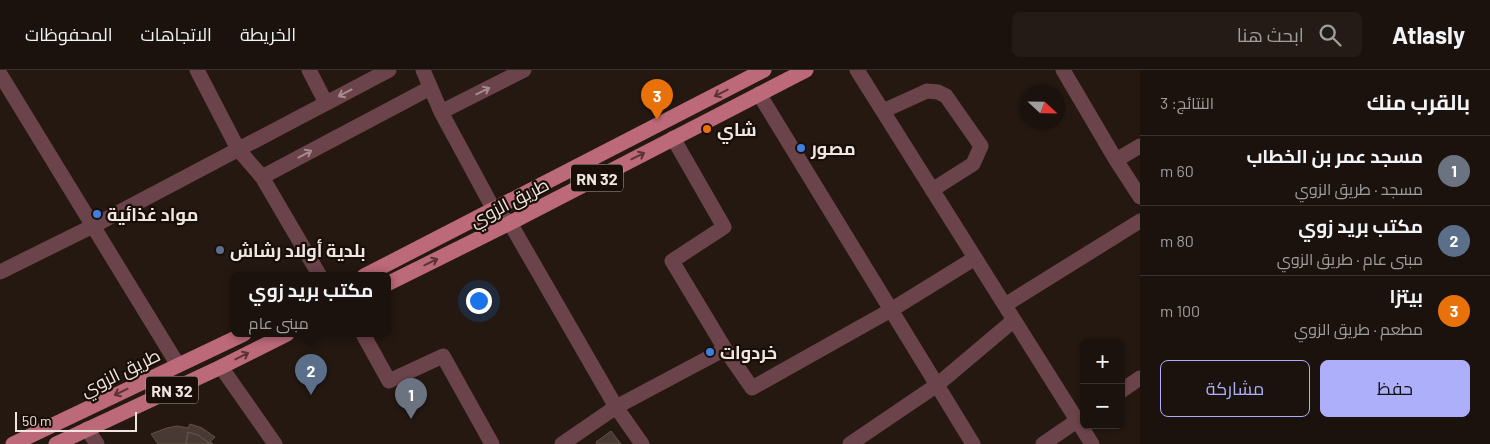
<!DOCTYPE html>
<html lang="ar">
<head>
<meta charset="utf-8">
<style>
  body { margin:0; font-family:Barlow,Cairo,sans-serif; background:#241b16; color:#f1f3f6; direction:rtl }
  .controls { position:absolute; right:15px; bottom:15px; display:grid; overflow:hidden; border-radius:8px; box-shadow:0 1px 4px #0004 }
  .controls button { width:45px; height:45px; display:grid; place-items:center; padding:0; border:0; border-bottom:1px solid #39322e; background:#1b120d; color:#f1f3f6; font:25px sans-serif }
  .compass { position:absolute; left:1020px; top:15px; width:45px; height:45px; border-radius:50%; background:#1b120d; box-shadow:0 1px 4px #0004; rotate:112deg }
  .scale { position:absolute; left:15px; bottom:12px; width:122px; box-sizing:border-box; padding-left:5px; border:2px solid #efe6e1; border-top:0; font-size:14px; line-height:18px; white-space:nowrap; color:#efe6e1; -webkit-text-stroke:4px #1a0f08; paint-order:stroke }
  .you { position:absolute; left:478px; top:230px; width:18px; height:18px; margin:-12px; border:4px solid #fff; border-radius:50%; background:#1a73e8; box-shadow:0 0 0 8px #1a73e833 }
  .badge { display:grid; place-items:center; width:32px; height:32px; border-radius:50%; background:#adaffb; color:#fff; font-size:16px; font-weight:700 }
  .pin { position:absolute; translate:-50% -41px; filter:drop-shadow(0 1px 2px #0008) }
  .pin::after { content:''; position:absolute; top:26px; width:18px; height:15px; background:inherit; clip-path:polygon(0 0,100% 0,50% 100%) }
  .popup { position:absolute; left:231px; top:202px; width:160px; height:65px; box-sizing:border-box; display:grid; place-content:center; border-radius:8px; background:#1b120d; filter:drop-shadow(0 1px 4px #0005); font-size:16px; white-space:nowrap; color:#a09e9d }
  .popup b { font-size:19px; color:#f1f3f6 }
  .popup::after { content:''; position:absolute; left:50%; top:100%; margin-left:-10px; border:10px solid transparent; border-top-color:#1b120d }
  .list { margin:0; padding:0; list-style:none }
  h2 { display:flex; justify-content:space-between; align-items:center; height:65px; margin:0; padding:0 20px; font-size:21px }
  h2 small { font-size:16px; font-weight:400; color:#a09e9d }
  .list li { display:grid; grid-template-columns:32px 1fr auto; gap:15px; align-items:center; box-sizing:border-box; height:70px; padding:0 20px; border-top:1px solid #39322e }
  .list b { display:block; font-size:19px; white-space:nowrap }
  .list p { margin:0; font-size:16px; white-space:nowrap; color:#a09e9d }
  .list em { font-size:16px; font-style:normal; color:#a09e9d }
  .actions { display:flex; gap:10px; padding:15px 20px }
  .actions a { flex:1; padding:11px 0; border:1px solid #adaffb; border-radius:8px; text-align:center; font-size:18px; color:#adaffb }
  .actions .main { background:#adaffb; color:#111 }
  .icon { flex:none; width:28px; height:28px; fill:none; stroke:currentColor; stroke-width:2; stroke-linecap:round; stroke-linejoin:round }
  .map { position:relative; flex:none; width:1140px; height:374px; overflow:hidden; direction:ltr }
  header { display:flex; align-items:center; gap:30px; box-sizing:border-box; height:70px; padding:0 25px; background:#1b120d; border-bottom:1px solid #39322e }
  header strong { font-size:24px }
  nav { display:flex; gap:28px; margin-inline-start:auto; font-size:18px }
  .search { width:350px; height:45px; background:#241b16; display:flex; align-items:center; gap:12px; box-sizing:border-box; padding:0 18px; border-radius:8px; color:#a09e9d; font-size:19px }
  main { display:flex }
  aside { flex:1; background:#1b120d }
  .map>svg:first-child { display:block }
</style>
</head>
<body>
<header>
<strong>Atlasly</strong>
<div class="search"><svg class="icon" aria-label="search" viewBox="0 0 24 24"><circle cx="10" cy="10" r="6"/><path d="M15 15l6 6"/></svg>ابحث هنا</div>
<nav><a>الخريطة</a><a>الاتجاهات</a><a>المحفوظات</a></nav>
</header>
<main>
<aside>
<h2>بالقرب منك<small>النتائج: 3</small></h2>
<ul class="list">
<li><span class="badge" style="background:#6b7280">1</span><div><b>مسجد عمر بن الخطاب</b><p>مسجد · طريق الزوي</p></div><em>60 m</em></li>
<li><span class="badge" style="background:#5c6f8a">2</span><div><b>مكتب بريد زوي</b><p>مبنى عام · طريق الزوي</p></div><em>80 m</em></li>
<li><span class="badge" style="background:#e8710a">3</span><div><b>بيتزا</b><p>مطعم · طريق الزوي</p></div><em>100 m</em></li>
</ul>
<div class="actions"><a class="main">حفظ</a><a>مشاركة</a></div>
</aside>
<div class="map">
<svg width="1140" height="374" viewBox="0 0 1140 374">
  <rect width="100%" height="100%" fill="#241811"/>
  <path fill="#483a32" stroke="#605249" d="M 190,354 L 202,358 L 215,367 L 209,373 L 198,365 L 188,362 L 186,374 L 158,374 L 151,364 L 167,358 L 177,356 L 188,358 Z
    M 611,361 L 621,374 L 597,374 L 596,372 Z
    M 188,362 L 198,365 L 209,373 L 211,372 L 213,374 L 186,374 Z"/>
  <g fill="none" stroke-linecap="round" stroke-linejoin="round">
    <path stroke="#6b434a" stroke-width="15" d="M 197,0 L 238,79 L 262,107 L 320,206
      M 309,0 L 326,33
      M 423,0 L 441,42 L 494,140 L 510,153 L 616,337 L 642,374
      M 857,0 L 1092,374
      M 1063,0 L 1116,90 L 1140,127
      M 0,4 L 178,295
      M 759,24 L 973,374
      M 883,41 L 927,21 L 938,22 L 946,26 L 981,76 L 973,94 L 932,120
      M 441,42 L 524,0
      M 673,68 L 724,157 L 672,191 L 725,279 L 752,318 L 891,240 L 975,188
      M 1116,90 L 1140,76
      M 262,107 L 430,18
      M 0,202 L 93,156 L 389,0
      M 1005,235 L 1140,151
      M 363,264 L 389,311 L 443,286 L 492,374
      M 221,297 L 275,374
      M 1121,321 L 1140,308
      M 87,359 L 97,374
      M 562,374 L 616,337 L 725,279
      M 850,374 L 937,315 L 1014,250
      M 1043,374 L 1084,346"/>
    <path stroke="#bc6979" stroke-width="15" d="M 364,206 L 764,0
      M 387,214 L 510,153 L 806,0
      M 13,374 L 244,264
      M 56,374 L 221,297 L 287,264"/>
  </g>
  <defs><path id="oneway-shaft" d="M-6 0H5M1.5-3L5.5 0L1.5 3" fill="none" stroke-width="1.6" stroke-linecap="round" stroke-linejoin="round" transform="scale(1.25)"/></defs>
  <g stroke="#a68c8e">
    <use href="#oneway-shaft" transform="translate(483 21) rotate(-27)"/>
    <use href="#oneway-shaft" transform="translate(345 23) rotate(152)"/>
    <use href="#oneway-shaft" transform="translate(305 84) rotate(-28)"/>
  </g>
  <g stroke="#5b3335">
    <use href="#oneway-shaft" transform="translate(721 23) rotate(153)"/>
    <use href="#oneway-shaft" transform="translate(638 86) rotate(-27)"/>
    <use href="#oneway-shaft" transform="translate(431 192) rotate(-26)"/>
    <use href="#oneway-shaft" transform="translate(242 286) rotate(-27)"/>
    <use href="#oneway-shaft" transform="translate(121 322) rotate(154)"/>
  </g>
  <circle fill="#e8710a" stroke="#1a0f08" stroke-width="2" cx="707" cy="59" r="5"/>
  <g fill="#3f7fe0" stroke="#1a0f08" stroke-width="2">
    <circle cx="801" cy="78" r="5"/>
    <circle cx="97" cy="144" r="5"/>
    <circle cx="710" cy="282" r="5"/>
  </g>
  <circle fill="#5c6f8a" stroke="#1a0f08" stroke-width="2" cx="220" cy="180" r="5"/>
  <g text-anchor="middle" dominant-baseline="central" stroke-width="4.5" stroke-linejoin="round" paint-order="stroke">
    <g fill="#1a0f08" stroke="#afa6a0" stroke-width="1">
      <rect x="571" y="94.5" width="52" height="27" rx="4"/>
      <rect x="146" y="306.5" width="52" height="27" rx="4"/>
    </g>
    <g font-size="16" font-weight="bold" fill="#efe6e1">
      <text x="597" y="108">RN 32</text>
      <text x="172" y="320">RN 32</text>
    </g>
    <g font-size="18" font-weight="bold" fill="#efe6e1" stroke="#1a0f08" text-anchor="start">
      <text x="717" y="59">شاي</text>
      <text x="811" y="78">مصور</text>
      <text x="107" y="144">مواد غذائية</text>
      <text x="230" y="180">بلدية أولاد رشاش</text>
      <text x="720" y="282">خردوات</text>
    </g>
    <g font-size="18" fill="#efe6e1" stroke="#1a0f08">
      <text transform="translate(509 132) rotate(-27)">طريق الزوي</text>
      <text transform="translate(120 302) rotate(-26)">طريق الزوي</text>
    </g>
  </g>
</svg>
<div class="controls">
<button>+</button>
<button>−</button>
</div>
<svg class="compass" viewBox="-18 -18 36 36"><path d="M0-13l5 13h-10z" fill="#e53935"/><path d="M0 13l5-13h-10z" fill="#a09e9d"/></svg>
<div class="scale">50 m</div>
<div class="you"></div>
<div class="pin badge" style="left:411px;top:349px;background:#6b7280">1</div>
<div class="pin badge" style="left:311px;top:325px;background:#5c6f8a">2</div>
<div class="popup"><b>مكتب بريد زوي</b>مبنى عام</div>
<div class="pin badge" style="left:657px;top:50px;background:#e8710a">3</div>
</div>
</main>
</body>
</html>
